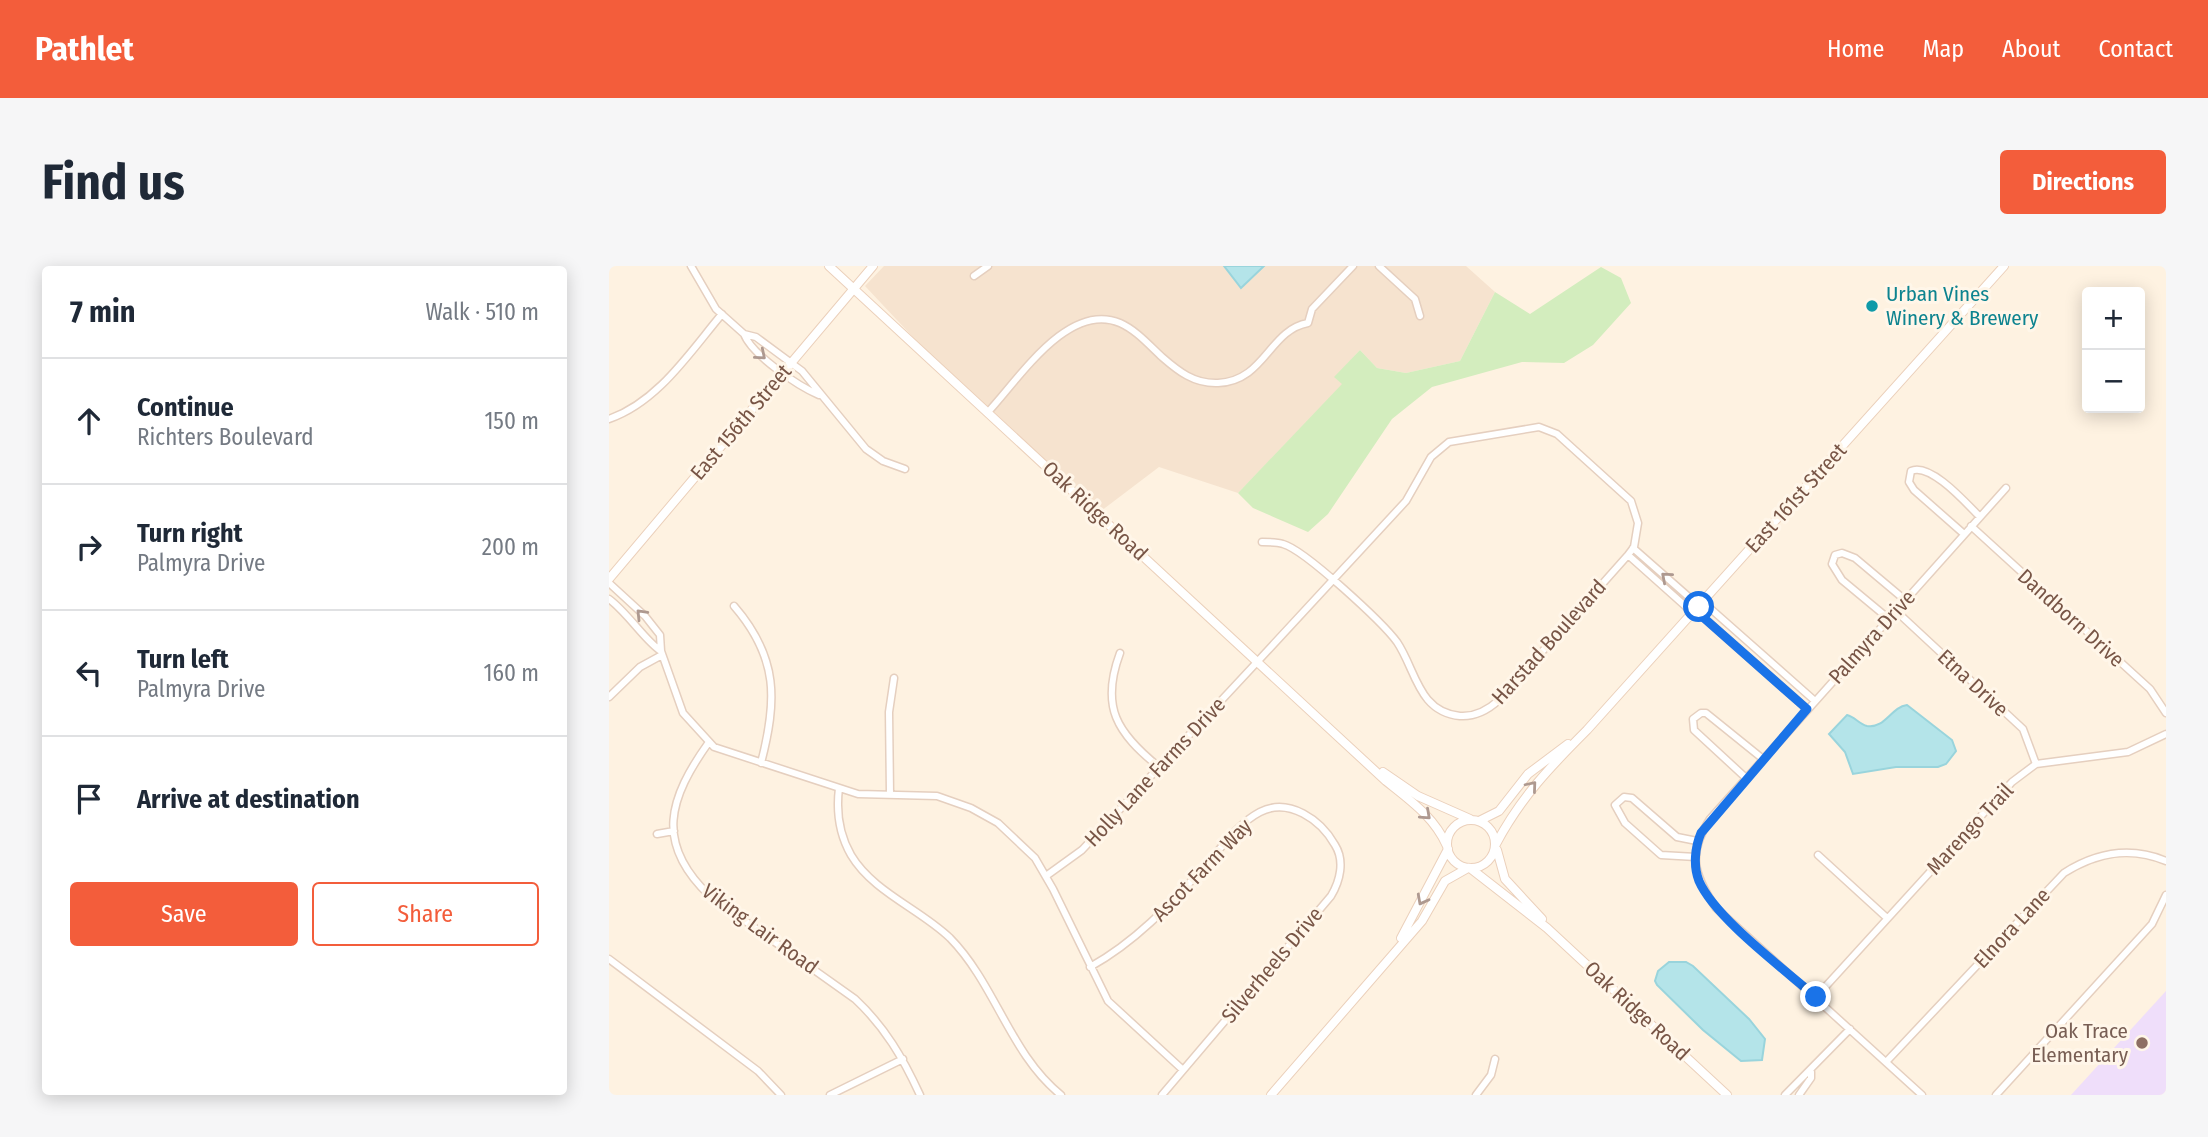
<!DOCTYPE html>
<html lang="en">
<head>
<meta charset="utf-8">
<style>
  body { margin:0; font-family:"Fira Sans Condensed",sans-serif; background:#f6f6f7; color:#1f2937 }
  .controls { position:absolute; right:21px; top:21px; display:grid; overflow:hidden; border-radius:7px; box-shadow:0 4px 18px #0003 }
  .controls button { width:63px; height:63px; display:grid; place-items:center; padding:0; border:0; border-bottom:2px solid #e0e1e3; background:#fff; color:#1f2937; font:35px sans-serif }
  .stop { position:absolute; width:21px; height:21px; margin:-16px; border:5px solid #1a73e8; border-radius:50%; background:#fff }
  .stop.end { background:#1a73e8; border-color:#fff; box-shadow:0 2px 7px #0008 }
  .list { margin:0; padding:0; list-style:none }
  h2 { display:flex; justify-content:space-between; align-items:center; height:91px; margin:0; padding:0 28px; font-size:30px }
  h2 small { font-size:23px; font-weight:400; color:#747a83 }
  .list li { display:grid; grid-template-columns:46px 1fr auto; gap:21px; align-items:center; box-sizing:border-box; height:126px; padding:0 28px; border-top:2px solid #e0e1e3 }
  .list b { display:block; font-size:26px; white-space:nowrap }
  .list p { margin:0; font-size:23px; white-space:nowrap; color:#747a83 }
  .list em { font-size:23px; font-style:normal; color:#747a83 }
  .actions { display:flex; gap:14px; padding:21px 28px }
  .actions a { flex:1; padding:16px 0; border:2px solid #f35d3b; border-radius:7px; text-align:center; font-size:24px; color:#f35d3b }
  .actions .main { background:#f35d3b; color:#fff }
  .icon { flex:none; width:38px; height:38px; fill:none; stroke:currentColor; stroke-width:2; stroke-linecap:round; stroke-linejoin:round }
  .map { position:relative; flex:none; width:1557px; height:829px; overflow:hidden; border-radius:7px }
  header { display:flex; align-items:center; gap:42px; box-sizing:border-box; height:98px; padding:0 35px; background:#f35d3b; color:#fff }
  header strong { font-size:33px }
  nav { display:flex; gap:38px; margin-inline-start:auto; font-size:24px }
  .intro { display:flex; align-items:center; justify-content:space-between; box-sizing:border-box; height:168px; padding:0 42px }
  h1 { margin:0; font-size:49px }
  .button { padding:18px 32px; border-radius:7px; background:#f35d3b; color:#fff; font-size:24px; font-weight:700 }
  main { display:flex; gap:42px; padding:0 42px }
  aside { flex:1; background:#fff; border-radius:7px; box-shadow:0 4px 18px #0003 }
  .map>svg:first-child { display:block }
</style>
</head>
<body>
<header>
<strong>Pathlet</strong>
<nav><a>Home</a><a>Map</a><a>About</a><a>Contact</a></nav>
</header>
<div class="intro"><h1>Find us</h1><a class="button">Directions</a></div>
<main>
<aside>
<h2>7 min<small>Walk · 510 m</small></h2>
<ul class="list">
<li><svg class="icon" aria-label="ahead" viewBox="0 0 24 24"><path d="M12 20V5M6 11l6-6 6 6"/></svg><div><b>Continue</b><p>Richters Boulevard</p></div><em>150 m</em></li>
<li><svg class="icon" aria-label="right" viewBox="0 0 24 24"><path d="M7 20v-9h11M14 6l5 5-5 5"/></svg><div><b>Turn right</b><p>Palmyra Drive</p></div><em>200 m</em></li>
<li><svg class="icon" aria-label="left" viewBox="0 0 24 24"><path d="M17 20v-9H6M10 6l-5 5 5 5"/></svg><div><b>Turn left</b><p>Palmyra Drive</p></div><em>160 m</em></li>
<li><svg class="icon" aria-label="arrive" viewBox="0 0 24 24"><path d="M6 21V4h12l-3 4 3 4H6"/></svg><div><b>Arrive at destination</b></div></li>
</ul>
<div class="actions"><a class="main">Save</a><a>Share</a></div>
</aside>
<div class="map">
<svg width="1557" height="829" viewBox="0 0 1557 829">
  <rect width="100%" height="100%" fill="#fef2e1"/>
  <path fill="#f6e3cf" d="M 275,0 L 857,0 L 886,26 L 851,95 L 797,107 L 768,102 L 751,84 L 726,111 L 734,118 L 629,227 L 550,201 L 492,245 L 317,85 L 256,20 Z"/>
  <path fill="#efdefa" d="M 1557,725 L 1557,829 L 1462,829 Z"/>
  <path fill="#d3edbe" d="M 992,1 L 1012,12 L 1022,37 L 984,79 L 955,97 L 913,96 L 823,121 L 783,153 L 719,248 L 699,266 L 644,242 L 629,227 L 733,118 L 725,111 L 751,84 L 768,102 L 797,107 L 851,95 L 886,26 L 921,48 Z"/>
  <path fill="#b4e4e9" stroke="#99d4dc" stroke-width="2" d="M 615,0 L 655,0 L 632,22 Z
    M 1298,439 L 1343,474 L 1347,485 L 1337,498 L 1329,501 L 1287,501 L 1244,508 L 1236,486 L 1220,468 L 1238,449 C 1246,451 1250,458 1258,460 C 1276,463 1282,441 1298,439 Z
    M 1060,696 L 1077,696 L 1084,700 L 1140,753 L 1156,773 L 1153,794 L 1132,795 L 1094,764 L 1048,719 L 1046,715 L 1049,705 Z"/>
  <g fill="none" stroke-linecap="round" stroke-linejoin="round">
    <defs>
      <path id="street" d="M 82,0 L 107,43 L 135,68 L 147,71 L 193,105 L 257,183 L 274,195 L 296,203
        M 770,0 L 806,33 L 811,50
        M 365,10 L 379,0
        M 135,68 C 143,89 189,120 210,129
        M 379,146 C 410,113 459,35 511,57 C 527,64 540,79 553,91 C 569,105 585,118 609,117 C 656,115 660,64 699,57 L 703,43 L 744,0
        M 0,153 C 49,136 81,86 113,48
        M 1362,260 L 1541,423 L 1557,447
        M 1355,268 L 1305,224 L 1300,216 L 1302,205 C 1321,196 1357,237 1371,251
        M 1024,282 L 1090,340
        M 1019,289 L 1084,347
        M 0,317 L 36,350 L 51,369 L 52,385 L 74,447 L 105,481 L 249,528 L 328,530 L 362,542 L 389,557 L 426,592 L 444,623 L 499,735 L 574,804
        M 0,333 C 19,347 37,376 52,385
        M 1094,336 L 1206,435
        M 125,340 C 170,392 168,435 152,497
        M 1087,345 L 1198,443
        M 1287,345 L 1414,463 L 1427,498
        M 1280,353 L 1233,314 L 1223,298 L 1226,289 L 1233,287 L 1246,292 L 1296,334
        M 511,387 C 491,441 508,467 550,501
        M 0,431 L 31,401 L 53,389
        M 100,476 C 60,532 45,577 101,630 L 246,733 C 276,761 294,792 311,829
        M 1137,512 L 1085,464 L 1084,453 L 1092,447 L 1097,447 L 1154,493
        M 230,522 C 227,546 230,568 242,589 C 264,626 311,643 341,672 C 387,719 401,788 452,829
        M 281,528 L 280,446 L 285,412
        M 48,568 L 65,565
        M 1209,589 L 1278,652
        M 1087,591 L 1052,589 L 1016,557 L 1006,539 L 1015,531 L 1023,532 L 1068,571 L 1088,575
        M 437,610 L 473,584 L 649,395 L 797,235 L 822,191 L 840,176 L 930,161 L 948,168 L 1022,235 L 1029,257 L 1025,281 L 1019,289 L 890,434 C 879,444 866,451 851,450 C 809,446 807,404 788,376 C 774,357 696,284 674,278 C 668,276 660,276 653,276
        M 0,693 L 149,805 L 172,829
        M 481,701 C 526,676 560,640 594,602 C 611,584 628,558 651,546 C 680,531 712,554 726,579 C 736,595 731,615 722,630 L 553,829
        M 1207,731 L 1403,516 L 1427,498 L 1519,486 L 1557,468
        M 1277,796 L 1455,607 C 1488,586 1521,580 1557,595
        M 221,829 L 294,793
        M 867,829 L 882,809 L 886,793
        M 1176,829 L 1241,763
        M 1190,829 L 1202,812 L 1202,806
        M 1313,829 L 1107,642 C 1085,609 1078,588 1101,553 L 1397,222
        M 1387,829 L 1543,658 L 1557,629"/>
      <path id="secondary" d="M 220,0 L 777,515 C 802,535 825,551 838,580
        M 0,313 L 264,0
        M 774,506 L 809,530 L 861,553
        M838 578a24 24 0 1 1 48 0a24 24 0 1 1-48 0Z
        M 870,555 L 890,545 L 919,508 L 959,478
        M 887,578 C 912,531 941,501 978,464 L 1395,0
        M 888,584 L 896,613 L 933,653
        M 861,602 L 938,662 L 1118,829
        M 792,672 L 839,583
        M 662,829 L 813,655 L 836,615 L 859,602"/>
    </defs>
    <use href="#street" stroke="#e5cfbf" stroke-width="9"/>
    <use href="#secondary" stroke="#ebd0bb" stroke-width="10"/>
    <use href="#street" stroke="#fff" stroke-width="6"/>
    <use href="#secondary" stroke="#fff" stroke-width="8"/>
  </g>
  <defs><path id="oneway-chevron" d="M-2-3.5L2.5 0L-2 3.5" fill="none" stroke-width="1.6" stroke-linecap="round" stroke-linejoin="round" transform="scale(1.75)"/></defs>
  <g stroke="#ae9990">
    <use href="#oneway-chevron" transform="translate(152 89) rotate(40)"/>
    <use href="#oneway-chevron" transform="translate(1057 311) rotate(-139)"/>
    <use href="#oneway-chevron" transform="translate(32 348) rotate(-134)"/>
    <use href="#oneway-chevron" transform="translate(923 520) rotate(-50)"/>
    <use href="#oneway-chevron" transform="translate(817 549) rotate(42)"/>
    <use href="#oneway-chevron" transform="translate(813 634) rotate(118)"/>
  </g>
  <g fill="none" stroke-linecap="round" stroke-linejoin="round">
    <path stroke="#1a73e8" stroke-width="9" d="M 1090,341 L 1087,345 L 1198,443 L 1092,567 C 1086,581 1084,600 1090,615 C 1106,652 1175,703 1207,731"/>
  </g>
  <circle fill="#0f9aa8" stroke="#fff6e9" stroke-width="2.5" cx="1263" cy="40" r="7"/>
  <circle fill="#8d6e63" stroke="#fff6e9" stroke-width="2.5" cx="1533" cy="777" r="7"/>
  <g text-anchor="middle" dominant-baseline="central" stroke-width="6" stroke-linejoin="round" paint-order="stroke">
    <g font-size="21" fill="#0d838f" stroke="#fff6e9" text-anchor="start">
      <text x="1277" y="28">Urban Vines<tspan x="1277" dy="24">Winery &amp; Brewery</tspan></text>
    </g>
    <g font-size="21" fill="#785546" stroke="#fff6e9">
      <text transform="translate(132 156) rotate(-50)">East 156th Street</text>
      <text transform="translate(1187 232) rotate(-48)">East 161st Street</text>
      <text transform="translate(486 245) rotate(43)">Oak Ridge Road</text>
      <text transform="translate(1462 352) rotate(42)">Dandborn Drive</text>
      <text transform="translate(1263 371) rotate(-48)">Palmyra Drive</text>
      <text transform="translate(940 376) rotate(-48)">Harstad Boulevard</text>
      <text transform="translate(1364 417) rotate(43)">Etna Drive</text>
      <text transform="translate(546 506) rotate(-47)">Holly Lane Farms Drive</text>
      <text transform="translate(1361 563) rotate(-47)">Marengo Trail</text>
      <text transform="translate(593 604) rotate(-46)">Ascot Farm Way</text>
      <text transform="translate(1403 662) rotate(-47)">Elnora Lane</text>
      <text transform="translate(151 663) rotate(36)">Viking Lair Road</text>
      <text transform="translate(663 699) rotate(-50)">Silverheels Drive</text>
      <text transform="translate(1028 745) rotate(43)">Oak Ridge Road</text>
    </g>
    <g font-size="21" fill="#785e54" stroke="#fff6e9" text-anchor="end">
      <text x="1519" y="765">Oak Trace<tspan x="1519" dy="24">Elementary</tspan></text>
    </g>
  </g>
</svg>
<div class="controls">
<button>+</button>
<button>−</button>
</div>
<div class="stop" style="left:1090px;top:341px"></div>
<div class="stop end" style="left:1207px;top:731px"></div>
</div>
</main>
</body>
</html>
